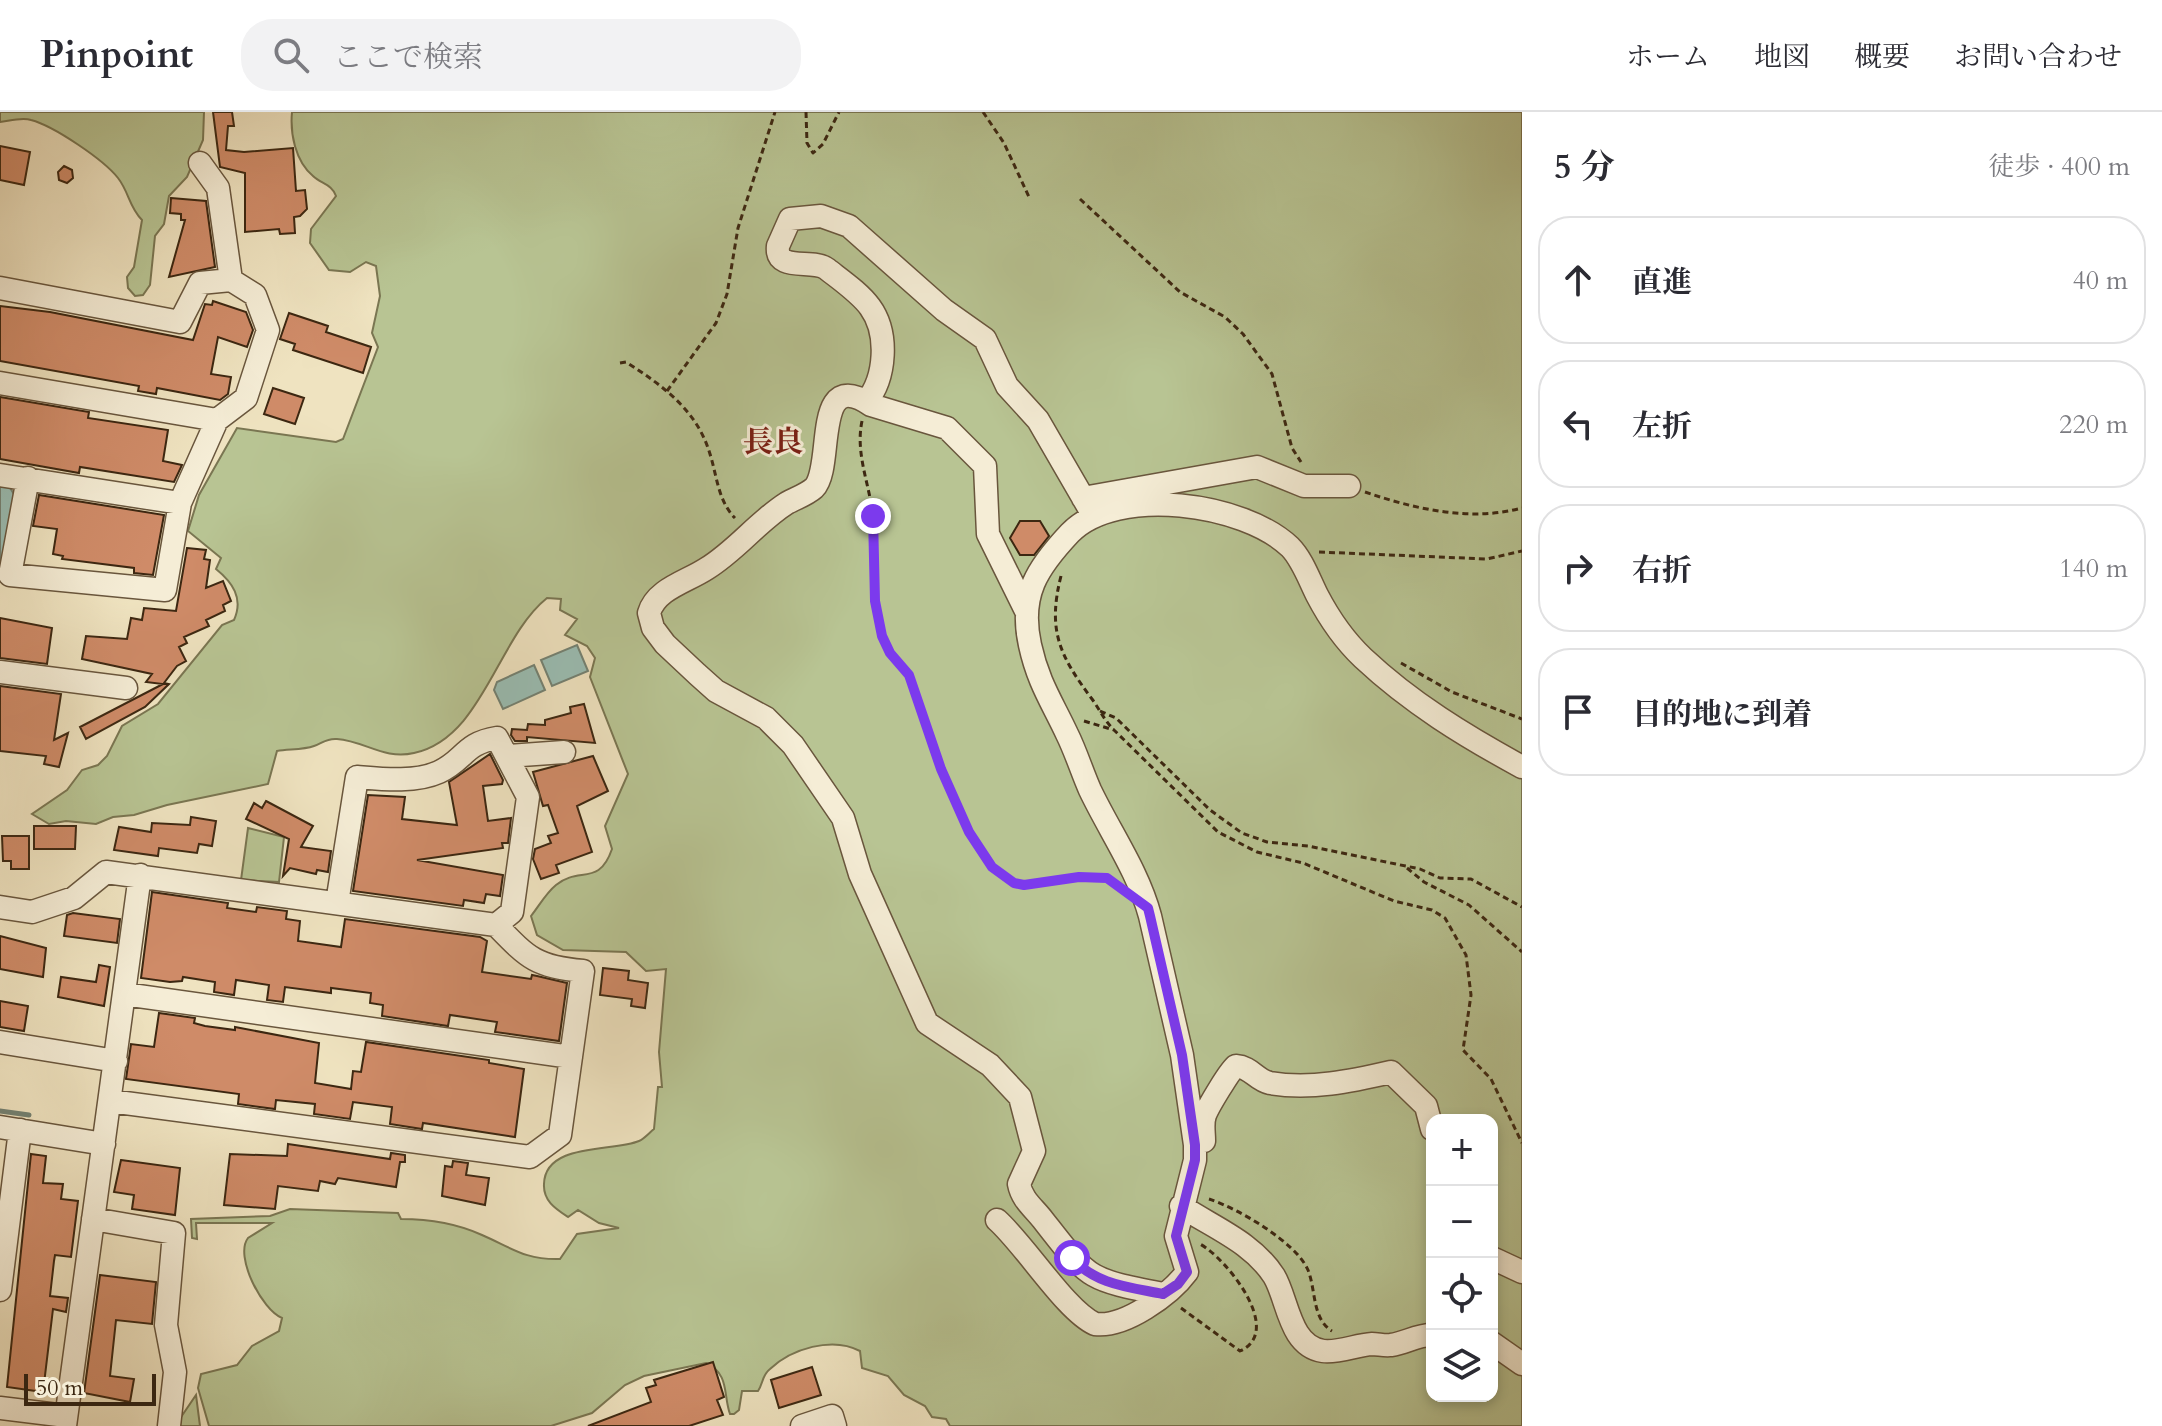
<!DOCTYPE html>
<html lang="ja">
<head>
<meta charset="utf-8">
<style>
  body { margin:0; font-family:Cardo,"Noto Serif JP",serif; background:#f2f2f3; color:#2b2b33 }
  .controls { position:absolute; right:24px; bottom:24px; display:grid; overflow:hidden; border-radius:16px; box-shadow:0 4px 12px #0003 }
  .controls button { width:72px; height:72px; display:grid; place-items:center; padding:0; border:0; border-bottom:2px solid #e1e1e2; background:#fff; color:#2b2b33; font:40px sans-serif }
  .scale { position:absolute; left:24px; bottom:20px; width:132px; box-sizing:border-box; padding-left:8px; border:4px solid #3c2711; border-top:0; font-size:22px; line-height:28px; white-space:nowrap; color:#3c2711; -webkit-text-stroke:6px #f5edd6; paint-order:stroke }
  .stop { position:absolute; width:24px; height:24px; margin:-18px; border:6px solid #7c3aed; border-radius:50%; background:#fff }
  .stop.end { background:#7c3aed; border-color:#fff; box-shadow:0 2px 8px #0008 }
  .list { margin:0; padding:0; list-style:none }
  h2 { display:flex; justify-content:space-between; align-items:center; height:104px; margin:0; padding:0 32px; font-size:34px }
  h2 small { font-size:26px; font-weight:400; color:#7c7c81 }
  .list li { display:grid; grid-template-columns:52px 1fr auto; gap:24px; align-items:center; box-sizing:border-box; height:128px; margin:0 16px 16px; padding:0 16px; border:2px solid #e1e1e2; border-radius:32px }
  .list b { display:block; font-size:30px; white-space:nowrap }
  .list em { font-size:26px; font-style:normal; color:#7c7c81 }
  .icon { flex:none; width:44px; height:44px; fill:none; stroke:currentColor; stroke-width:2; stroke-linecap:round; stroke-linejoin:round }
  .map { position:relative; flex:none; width:1522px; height:1314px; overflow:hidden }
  header { display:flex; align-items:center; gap:48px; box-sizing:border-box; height:112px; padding:0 40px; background:#fff; border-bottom:2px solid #e1e1e2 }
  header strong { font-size:38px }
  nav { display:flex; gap:44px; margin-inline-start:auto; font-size:28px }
  .search { width:560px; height:72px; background:#f2f2f3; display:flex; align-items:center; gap:20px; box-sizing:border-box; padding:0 28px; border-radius:32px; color:#7c7c81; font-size:30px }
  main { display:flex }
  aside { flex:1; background:#fff }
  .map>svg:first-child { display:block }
</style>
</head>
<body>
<header>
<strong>Pinpoint</strong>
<div class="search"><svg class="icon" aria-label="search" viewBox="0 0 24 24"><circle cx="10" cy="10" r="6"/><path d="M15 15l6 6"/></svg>ここで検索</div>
<nav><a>ホーム</a><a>地図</a><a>概要</a><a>お問い合わせ</a></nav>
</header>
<main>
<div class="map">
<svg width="1522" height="1314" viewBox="0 0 1522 1314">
  <rect width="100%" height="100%" fill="#efe3c0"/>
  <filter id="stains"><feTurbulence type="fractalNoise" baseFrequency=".0025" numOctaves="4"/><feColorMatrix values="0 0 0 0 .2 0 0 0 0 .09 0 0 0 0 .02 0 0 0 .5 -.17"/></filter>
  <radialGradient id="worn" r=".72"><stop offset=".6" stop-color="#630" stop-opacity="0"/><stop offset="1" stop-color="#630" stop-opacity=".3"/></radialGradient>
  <path fill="#b8c493" stroke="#7a7652" stroke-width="2" fill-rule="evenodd" d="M 0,0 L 204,0 L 203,28 L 187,65 L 169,84 L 164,112 L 155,124 L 150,173 L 143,183 L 135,184 L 128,176 L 127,165 L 134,155 L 142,108 C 129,95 129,80 118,66 C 104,48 54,14 31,8 C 22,5 9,9 0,10 Z
    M 292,0 L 1522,0 L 1522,1314 L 950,1314 L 946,1307 L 932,1305 L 925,1294 L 904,1283 L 888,1264 L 862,1256 L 860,1239 C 832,1224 791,1237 770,1257 C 762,1263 763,1272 758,1279 L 742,1279 L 739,1298 L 734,1302 L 730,1302 C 723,1283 730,1262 706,1251 L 644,1264 L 625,1273 L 592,1301 L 551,1314 L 209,1314 L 198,1276 L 201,1262 L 237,1253 L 252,1234 L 279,1219 L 282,1206 C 262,1198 234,1144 248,1126 L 272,1111 L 196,1111 L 197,1127 L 192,1126 L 191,1107 L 270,1104 L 290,1097 L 398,1101 L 401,1107 C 428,1107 458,1112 482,1123 C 512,1136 525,1148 560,1147 L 577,1122 L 619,1116 L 599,1111 L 578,1098 L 568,1105 C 556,1097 543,1089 544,1072 C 545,1030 614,1040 639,1029 C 644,1027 650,1020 654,1017 L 658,975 L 662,975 L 659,940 L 666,857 L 646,859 L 626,840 L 563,838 L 537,823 L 531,804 C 539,794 546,781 556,773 C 579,754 599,775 612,737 L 605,714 L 628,662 L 590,565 L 595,546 L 587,534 L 565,523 L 577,507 L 560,498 L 561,487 L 547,486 C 497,526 483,626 414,641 C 384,648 365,629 337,627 C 326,626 323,631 314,634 C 303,638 289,637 277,639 L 268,672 L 167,693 L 134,703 L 113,705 L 96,712 L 66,709 L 49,712 L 32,702 L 67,678 L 82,658 L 98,653 L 107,644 L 122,614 L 158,592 L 222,513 L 234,508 C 244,486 232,470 216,457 L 221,446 L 188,419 L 199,383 L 237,316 L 336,330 L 343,327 L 378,235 L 372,221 L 380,184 L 376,154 L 366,150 L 350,160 L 329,158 L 310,131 L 311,117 L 336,84 C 332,72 321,72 313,64 C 295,49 290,21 292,0 ZM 1432,1008 L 1492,1008 L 1492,1284 L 1432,1284 Z
    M 248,716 L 284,725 L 279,770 L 241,768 Z
    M 196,1283 L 200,1314 L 177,1314 L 177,1311 Z"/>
  <path fill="#9abeb4" stroke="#748273" stroke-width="2" d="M 0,373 L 9,374 L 15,384 L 3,456 L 0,456 Z
    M 577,533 L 588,559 L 552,574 L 541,548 Z
    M 534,553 L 545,578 L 503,597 L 494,578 L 497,570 Z"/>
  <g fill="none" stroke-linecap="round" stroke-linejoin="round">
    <path stroke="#748273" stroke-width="5" d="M 0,999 L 29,1003"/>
  </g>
  <path fill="#cf8b68" stroke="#3c2711" stroke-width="2" d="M 213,0 L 232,0 L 234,14 L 228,14 L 226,38 L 244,40 L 293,36 L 296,79 L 305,78 L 307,97 L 300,104 L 294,105 L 295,121 L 280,122 L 279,117 L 245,120 L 245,61 L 220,55 Z
    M 0,34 L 30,40 L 24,73 L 0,68 Z
    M 64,54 L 72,58 L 73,66 L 67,71 L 59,68 L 58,60 Z
    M 171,86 L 206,89 L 215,155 L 169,165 L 185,108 L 181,108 L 181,102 L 170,101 Z
    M 213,189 L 246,200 L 253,218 L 247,235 L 218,225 L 211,262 L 231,265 L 228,282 L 220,288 L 157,276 L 156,282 L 138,279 L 139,274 L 0,249 L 0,194 L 50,200 L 193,228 L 205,192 L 212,193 Z
    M 289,201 L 328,214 L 326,220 L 371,235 L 363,261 L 293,238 L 295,232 L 280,227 Z
    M 273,276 L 304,286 L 295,312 L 264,302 Z
    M 0,285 L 89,300 L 88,306 L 168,318 L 163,349 L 182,353 L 174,370 L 80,355 L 79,361 L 0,347 Z
    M 39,383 L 164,403 L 153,463 L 134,461 L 134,456 L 62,447 L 63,444 L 53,442 L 57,417 L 33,414 Z
    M 1020,409 L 1040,409 L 1049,424 L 1034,443 L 1020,443 L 1010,426 Z
    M 187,436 L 206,438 L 204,447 L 210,448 L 206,476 L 223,469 L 231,489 L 223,493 L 225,499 L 206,508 L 209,514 L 184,525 L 187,531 L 179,535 L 186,549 L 177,554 L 164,571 L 169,572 L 145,595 L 86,627 L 80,615 L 163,572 L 146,570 L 152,562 L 82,547 L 86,524 L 127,527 L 131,506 L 142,508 L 144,496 L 176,499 Z
    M 0,506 L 52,516 L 47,552 L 0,546 Z
    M 0,574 L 61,582 L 54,628 L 68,621 L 59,655 L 44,652 L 46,644 L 0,639 Z
    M 584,592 L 595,631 L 527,625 L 527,629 L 515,629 L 511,623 L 512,617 L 527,618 L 528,612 L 545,613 L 545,608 L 571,601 L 570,595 Z
    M 490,642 L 503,668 L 502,672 L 483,674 L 488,709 L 511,706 L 508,731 L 502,731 L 503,736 L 417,748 L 503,763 L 500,784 L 486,782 L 484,791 L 464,788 L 463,794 L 353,779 L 368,683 L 405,685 L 402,707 L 457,713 L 449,670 Z
    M 593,644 L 608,679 L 577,694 L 592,740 L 556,753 L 559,761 L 541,767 L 533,747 L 535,737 L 551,731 L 548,724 L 558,721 L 548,693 L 543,694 L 533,660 Z
    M 266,689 L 313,714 L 301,735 L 331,739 L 328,760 L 317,758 L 316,762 L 290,756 L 283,764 L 289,727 L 246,707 L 254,691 L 262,696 Z
    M 191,705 L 216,709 L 212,734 L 199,732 L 197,741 L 159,736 L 158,744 L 114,738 L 119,715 L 151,720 L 152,711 L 190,713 Z
    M 34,714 L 76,714 L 75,737 L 34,737 Z
    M 2,724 L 29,724 L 29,757 L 11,757 L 11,749 L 3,749 Z
    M 152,780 L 228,791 L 227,796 L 256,800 L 257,795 L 287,799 L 286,807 L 300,809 L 298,829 L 341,835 L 345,807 L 480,825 L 487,829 L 482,860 L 531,867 L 532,863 L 537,864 L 567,871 L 559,929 L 495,920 L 497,910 L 450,903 L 448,914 L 382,904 L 383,893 L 370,891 L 371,881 L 331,876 L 331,881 L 285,875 L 283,890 L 267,888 L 269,873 L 236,868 L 234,883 L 214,880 L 215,870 L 183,865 L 182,869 L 170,870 L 141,866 Z
    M 73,801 L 120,807 L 117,831 L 64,824 L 67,803 Z
    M 0,824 L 46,836 L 43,865 L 0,857 Z
    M 99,853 L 110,855 L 104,894 L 58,885 L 61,865 L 96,870 Z
    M 603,856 L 629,859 L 628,868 L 648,871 L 645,896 L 631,894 L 632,887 L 600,883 Z
    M 0,889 L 28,894 L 24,919 L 0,915 Z
    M 159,901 L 195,906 L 194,911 L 205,914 L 235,918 L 235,915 L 319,931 L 315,971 L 351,977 L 353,959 L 361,960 L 366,930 L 489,948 L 489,951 L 524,957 L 515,1025 L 423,1011 L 422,1017 L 390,1012 L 392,995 L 353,990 L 350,1007 L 314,1002 L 315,992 L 276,988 L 275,997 L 238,992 L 239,982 L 126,967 L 131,932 L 154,935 Z
    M 288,1032 L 390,1047 L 391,1041 L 405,1043 L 405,1050 L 400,1050 L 396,1075 L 338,1066 L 335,1072 L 320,1069 L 318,1079 L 278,1074 L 275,1097 L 224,1093 L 230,1042 L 287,1044 Z
    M 31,1042 L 46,1044 L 43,1071 L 63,1072 L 61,1087 L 78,1089 L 71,1145 L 55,1143 L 54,1149 L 50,1184 L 68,1186 L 66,1200 L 53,1197 L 43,1280 L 7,1275 Z
    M 121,1048 L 180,1056 L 175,1103 L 132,1097 L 134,1083 L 114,1080 Z
    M 453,1049 L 468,1051 L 466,1063 L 489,1066 L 485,1093 L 442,1084 L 445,1054 L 452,1055 Z
    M 100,1163 L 156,1170 L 152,1212 L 116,1208 L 110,1264 L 134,1267 L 130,1290 L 84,1281 Z
    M 713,1250 L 724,1285 L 717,1288 L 723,1303 L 689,1314 L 588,1314 L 651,1290 L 646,1276 L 656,1273 L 654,1268 Z
    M 812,1255 L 821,1283 L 779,1296 L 771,1268 Z"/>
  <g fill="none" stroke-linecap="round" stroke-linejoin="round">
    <defs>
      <path id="minor" d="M 200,51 L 218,76 L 231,168
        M 0,176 L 180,210 L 200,171 L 231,168 L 255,183 L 268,218 L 246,286 L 217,308 L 0,271
        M 866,290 C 886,266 889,221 870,195 C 860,181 841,168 827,157 C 813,146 775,161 778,134 L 790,107 L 821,104 L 849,114 L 944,198 L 985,227 L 1007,274 L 1038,308 L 1093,403
        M 0,363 L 180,391 L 165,478 L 10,463 L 28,366
        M 1083,386 L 1257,355 L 1304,374 L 1349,374
        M 180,391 L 217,308
        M 1027,501 L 988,422 L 985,354 L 947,316 L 871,293 C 811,253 835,355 814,376 C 806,383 796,386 787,391 C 757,410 736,439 706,457 C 686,470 656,477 649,501 L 653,516 L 665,532 L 697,562 L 716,579 L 766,606 L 793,633 L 843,706 L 860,762 L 927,911 L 990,953 L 1020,985 L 1034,1039 L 1019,1072 C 1022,1088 1034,1096 1043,1108 C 1090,1168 1086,1167 1163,1182
        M 0,560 L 126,576
        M 507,644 L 564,640
        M 337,791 L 357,665 C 381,667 415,671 439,660 C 464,649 464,631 497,626 L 528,685 L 512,800 L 496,813
        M 0,795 L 32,800 L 74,786 L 106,760 L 496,813 C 528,846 536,855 583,859 L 560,1023 L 530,1045 L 110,989
        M 124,882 L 571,945
        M 0,930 L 116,949
        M 0,1015 L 104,1032
        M 1204,1029 C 1204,1020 1202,1011 1205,1003 C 1208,995 1230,958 1236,954 C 1251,955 1256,968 1270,971 C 1310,978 1352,969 1391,960 L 1426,994 L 1432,1017
        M 1181,1094 C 1214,1116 1252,1130 1274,1164 C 1288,1187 1289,1234 1323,1239 C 1339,1241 1356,1233 1372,1232 C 1378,1232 1385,1234 1391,1233 C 1406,1231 1416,1223 1432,1223
        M 93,1107 L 174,1121 L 166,1213 L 175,1260 L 169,1314
        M 997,1108 C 1026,1134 1066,1199 1095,1212 C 1124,1216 1170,1183 1187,1160 L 1176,1124 L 1195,1048 L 1195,1033 L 1182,943 L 1150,804 C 1138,759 1110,720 1090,678 C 1082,660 1076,640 1067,622 C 1052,590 1038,570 1030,533 C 1019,483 1037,456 1070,421 C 1117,373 1244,391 1290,435 C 1302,447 1309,467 1317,483 C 1329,506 1344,528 1363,546 C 1411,591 1465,624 1522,655
        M 1492,1146 L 1522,1160
        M 0,1178 L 20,1018
        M 1492,1231 L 1522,1252
        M 0,1296 L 66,1304
        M 65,1314 L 140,763
        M 802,1314 L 832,1304 L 835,1314"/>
    </defs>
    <use href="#minor" stroke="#69563d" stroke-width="25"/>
    <path stroke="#3c2711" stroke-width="3" stroke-dasharray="6 4" stroke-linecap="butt" d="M 806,0 L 807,31 L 813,41 L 823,32 L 839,0
      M 983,0 L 1004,31 L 1029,85
      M 1080,87 L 1180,180 L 1225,205 L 1243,222 L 1272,262 L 1292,336 L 1301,350
      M 620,251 L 626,250 C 663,274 697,298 710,342 C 717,364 718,389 735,406
      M 667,279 L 716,211 L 727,182 L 738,116 L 775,0
      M 862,309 C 855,342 870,373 873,405 C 877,443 871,483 881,520 C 887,541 905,551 913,571 C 937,629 951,725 1005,765 C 1038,789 1081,752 1116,771
      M 1365,380 C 1415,397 1470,410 1522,396
      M 1319,440 L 1487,447 L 1522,439
      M 1061,464 C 1047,519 1060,544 1092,587 C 1100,598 1104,608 1114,618
      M 1401,551 L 1452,580 L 1522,607
      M 1100,599 L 1116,606 L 1210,698 L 1242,721 L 1267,730 L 1308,734 L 1420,757 L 1440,766 L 1471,767 L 1522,795
      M 1084,609 L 1114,618 L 1218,720 L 1257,740 L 1303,751 L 1394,789 L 1432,798 L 1445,806 L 1466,843 L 1471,883 L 1463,938 L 1491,967 L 1522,1031
      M 1407,756 L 1424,770 L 1469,793 L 1522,840
      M 1209,1087 C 1237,1096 1296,1130 1308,1158 C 1316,1178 1312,1207 1332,1219
      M 1181,1196 L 1240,1239 C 1285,1219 1226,1146 1200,1132"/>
    <use href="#minor" stroke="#f5edd6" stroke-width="22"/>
  </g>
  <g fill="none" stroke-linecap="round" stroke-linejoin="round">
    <path stroke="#7c3aed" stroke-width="10" d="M 873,404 L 875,489 L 882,524 L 890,541 L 909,563 L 941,657 L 969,720 L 992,755 L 1014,771 L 1024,773 L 1079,765 L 1107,766 L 1148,796 L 1150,804 L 1182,943 L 1195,1033 L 1195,1048 L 1176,1124 L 1187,1160 L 1178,1172 L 1163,1182 C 1129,1175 1096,1173 1072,1146"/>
  </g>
  <g text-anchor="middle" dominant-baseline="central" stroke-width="6" stroke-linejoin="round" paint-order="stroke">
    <g font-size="30" font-weight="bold" fill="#7a1f14" stroke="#f5edd6">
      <text x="773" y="330">長良</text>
    </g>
  </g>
  <rect width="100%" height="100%" filter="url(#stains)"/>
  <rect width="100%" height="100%" fill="url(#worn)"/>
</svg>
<div class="controls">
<button>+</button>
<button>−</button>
<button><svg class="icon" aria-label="locate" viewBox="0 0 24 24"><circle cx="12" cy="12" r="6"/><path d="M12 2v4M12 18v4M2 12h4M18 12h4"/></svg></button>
<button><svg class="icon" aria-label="layers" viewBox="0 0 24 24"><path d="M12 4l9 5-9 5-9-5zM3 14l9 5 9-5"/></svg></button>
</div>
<div class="scale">50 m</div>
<div class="stop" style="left:1072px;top:1146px"></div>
<div class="stop end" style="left:873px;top:404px"></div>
</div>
<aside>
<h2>5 分<small>徒歩 · 400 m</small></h2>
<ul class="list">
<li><svg class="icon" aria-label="ahead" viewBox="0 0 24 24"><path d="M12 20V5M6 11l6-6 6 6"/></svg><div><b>直進</b></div><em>40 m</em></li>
<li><svg class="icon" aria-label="left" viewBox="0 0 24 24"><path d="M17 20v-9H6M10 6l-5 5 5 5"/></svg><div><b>左折</b></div><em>220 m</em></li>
<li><svg class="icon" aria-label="right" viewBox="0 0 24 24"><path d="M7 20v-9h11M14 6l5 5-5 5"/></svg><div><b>右折</b></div><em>140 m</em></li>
<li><svg class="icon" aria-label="arrive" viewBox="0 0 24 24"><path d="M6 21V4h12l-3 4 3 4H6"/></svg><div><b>目的地に到着</b></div></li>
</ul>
</aside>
</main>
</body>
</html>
